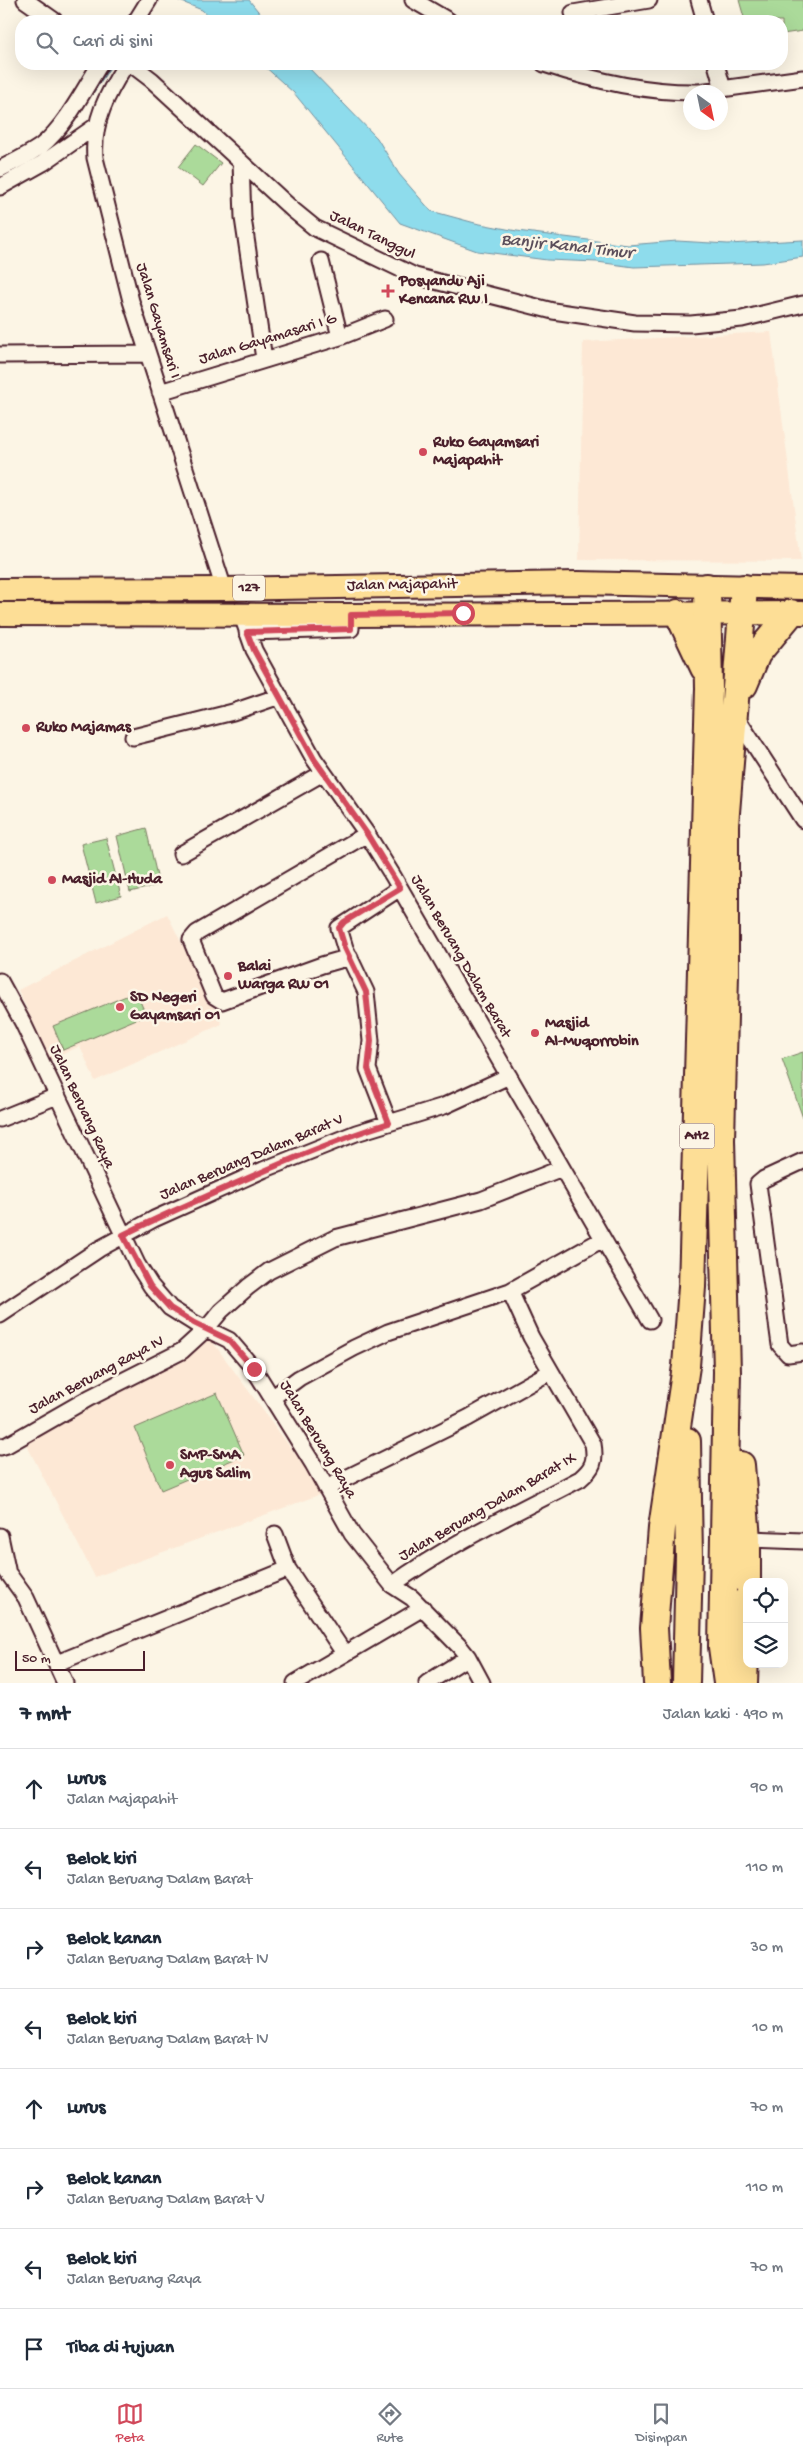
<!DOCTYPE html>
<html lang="id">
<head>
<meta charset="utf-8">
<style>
  body { margin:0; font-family:"Gochi Hand",sans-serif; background:#f6f6f7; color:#1f2937 }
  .controls { position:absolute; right:15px; bottom:15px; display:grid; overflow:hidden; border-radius:10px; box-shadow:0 5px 20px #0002 }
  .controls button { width:45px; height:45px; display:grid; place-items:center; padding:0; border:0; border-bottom:1px solid #e0e1e3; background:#fff; color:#1f2937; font:25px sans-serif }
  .compass { position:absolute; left:683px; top:85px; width:45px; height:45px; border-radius:50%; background:#fff; box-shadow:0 5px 20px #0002; rotate:147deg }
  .scale { position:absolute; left:15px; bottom:12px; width:130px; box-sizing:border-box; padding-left:5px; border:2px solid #4a1f2b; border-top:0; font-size:14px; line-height:18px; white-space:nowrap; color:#4a1f2b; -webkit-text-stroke:4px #fcf5e5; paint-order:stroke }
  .stop { position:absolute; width:15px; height:15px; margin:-11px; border:4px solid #d1495b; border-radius:50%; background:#fff }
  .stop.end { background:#d1495b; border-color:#fff; box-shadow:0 1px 5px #0008 }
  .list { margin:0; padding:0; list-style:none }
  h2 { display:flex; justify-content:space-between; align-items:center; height:65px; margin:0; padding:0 20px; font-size:21px }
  h2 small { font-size:16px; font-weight:400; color:#747a83 }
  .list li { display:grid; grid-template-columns:32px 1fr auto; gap:15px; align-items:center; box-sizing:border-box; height:80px; padding:0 20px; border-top:1px solid #e0e1e3 }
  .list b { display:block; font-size:19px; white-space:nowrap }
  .list p { margin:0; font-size:16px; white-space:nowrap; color:#747a83 }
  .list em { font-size:16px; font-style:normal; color:#747a83 }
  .icon { flex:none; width:28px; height:28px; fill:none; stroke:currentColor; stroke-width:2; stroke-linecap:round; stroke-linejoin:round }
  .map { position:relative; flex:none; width:803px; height:1683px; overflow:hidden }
  .search { position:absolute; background:#fff; box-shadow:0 5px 20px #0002; left:15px; right:15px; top:15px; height:55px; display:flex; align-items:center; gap:12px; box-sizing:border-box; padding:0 18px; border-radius:20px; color:#747a83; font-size:19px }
  .sheet { height:705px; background:#fff }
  nav { display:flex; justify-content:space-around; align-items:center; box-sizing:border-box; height:70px; border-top:1px solid #e0e1e3; background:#fff; font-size:14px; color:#747a83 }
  nav a { display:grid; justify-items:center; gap:2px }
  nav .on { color:#d1495b }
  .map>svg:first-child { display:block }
</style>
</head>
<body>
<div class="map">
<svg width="803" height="1683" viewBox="0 0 803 1683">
  <rect width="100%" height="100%" fill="#fcf5e5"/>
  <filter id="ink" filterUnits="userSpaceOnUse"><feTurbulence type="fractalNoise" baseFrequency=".02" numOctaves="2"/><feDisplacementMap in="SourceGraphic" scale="10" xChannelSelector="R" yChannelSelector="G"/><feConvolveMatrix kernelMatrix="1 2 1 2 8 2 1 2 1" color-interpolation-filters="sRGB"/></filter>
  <g filter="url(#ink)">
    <path fill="#fde8d5" d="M 771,332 L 801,561 L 579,560 L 583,342 Z
      M 167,914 L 222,1024 L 95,1081 L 80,1046 L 51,1060 L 18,990 Z
      M 209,1337 L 324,1493 L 95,1577 L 23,1438 Z"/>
    <path fill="#abda9a" stroke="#7a7c62" d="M 739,0 L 803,0 L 803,31 L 782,34 L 782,21 L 745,21 Z
      M 196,144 L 221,163 L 203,186 L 178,167 Z
      M 146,828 L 159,885 L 130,892 L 117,836 Z
      M 106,838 L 121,896 L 96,903 L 81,844 Z
      M 136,992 L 146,1015 L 63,1050 L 53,1026 Z
      M 803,1052 L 803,1118 L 782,1059 Z
      M 217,1393 L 244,1455 L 161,1490 L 135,1428 Z"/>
    <path fill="#8edcec" stroke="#73909f" d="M 177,0 L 249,0 L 266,21 L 214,21 L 202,10 Z
      M 262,64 L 305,64 L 377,138 L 399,174 L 431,211 L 475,223 L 517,231 L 628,245 L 677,241 L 728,244 L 803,240 L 803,257 L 763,263 L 634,267 L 597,262 L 547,260 L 477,251 L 400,223 L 294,93 Z"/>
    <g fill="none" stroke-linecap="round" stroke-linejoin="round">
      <path stroke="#73909f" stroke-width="5" d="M 91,93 L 110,64"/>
      <defs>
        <path id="street" d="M 25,0 L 55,21
          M 413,0 L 449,21
          M 699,0 L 705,21
          M 573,13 L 649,0
          M 136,21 L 149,0
          M 126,64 C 107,94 92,122 95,158 L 131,301 L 224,589
          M 131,64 L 152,80 L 293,210 L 315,228 L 415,276 L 553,311 L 635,323 L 691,324 L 742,319 L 803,304
          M 544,64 C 592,80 648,93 699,92 L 803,78
          M 716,64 L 723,89
          M 241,163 L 243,218 L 264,359
          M 0,169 C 14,162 28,155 41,146 C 65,127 84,90 100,64
          M 0,187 L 43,163 L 96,126
          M 321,261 L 340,337
          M 0,355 L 148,354
          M 160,392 L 340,337 L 385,319
          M 241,613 L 254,650 L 314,759 L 367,834 L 393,876 L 650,1320
          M 247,632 L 351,629 L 351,615
          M 735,715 L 803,820
          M 133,737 L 233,712 L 280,696
          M 181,854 L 323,773
          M 350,957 L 322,965 L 222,1001 L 214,996 L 191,940 L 197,933 L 367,834
          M 0,981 L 23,1023 L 137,1264 L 151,1286 L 170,1308 L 194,1323 L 229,1340 L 254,1369 L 313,1464 L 352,1534 L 392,1585 L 412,1598 L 460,1647 L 468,1657 L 482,1683
          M 0,1119 L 57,1096
          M 389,1123 L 368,1069 L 371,1041 L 366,992 L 345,948 L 339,928 L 400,888
          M 803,1161 L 764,1179 L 758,1184 L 780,1345 L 788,1354 L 803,1352
          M 0,1315 L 99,1249 L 154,1219 L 263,1170 L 356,1133 L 444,1106 L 509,1076
          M 272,1398 L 299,1378 L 354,1348 L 388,1332 L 510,1291 L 603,1239
          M 0,1447 L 7,1445 L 89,1398 L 182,1351 L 206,1329 L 221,1311 L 248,1287 L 269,1271 L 335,1238 L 481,1200 L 562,1168
          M 326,1488 L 468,1418 L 550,1372
          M 0,1536 L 7,1569
          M 747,1539 L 803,1541
          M 0,1562 L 26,1598 L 65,1683
          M 288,1569 L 344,1653
          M 392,1585 C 450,1543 517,1512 580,1479 C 593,1468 596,1461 593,1444 L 531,1337 L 510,1291
          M 57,1663 L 288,1569 L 275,1534
          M 295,1683 L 423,1608
          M 427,1683 L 468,1657"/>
        <path id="primary" d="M 0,590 L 224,589 L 578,583 L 803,588
          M 0,614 L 351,615 L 803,613"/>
        <path id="highway" d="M 678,613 L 704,668
          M 744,685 L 757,654 L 791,613
          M 741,1465 L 747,1539 L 747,1582
          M 657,1683 L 654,1628 L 662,1528 L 686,1366 L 692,1287 L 709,688 L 707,587
          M 686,1683 L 689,1556 L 687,1441
          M 727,1683 L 722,1647 L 727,1372 L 721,1140 L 725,974 L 725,825 L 744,588
          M 744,1683 L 747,1599"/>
      </defs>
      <use href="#street" stroke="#4a1f2b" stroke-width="19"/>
      <use href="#primary" stroke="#4a1f2b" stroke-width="26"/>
      <use href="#highway" stroke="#4a1f2b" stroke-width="30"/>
      <use href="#street" stroke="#fcf5e5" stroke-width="15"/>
      <use href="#primary" stroke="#fdde96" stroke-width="22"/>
      <use href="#highway" stroke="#fdde96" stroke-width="26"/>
    </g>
  </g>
  <g fill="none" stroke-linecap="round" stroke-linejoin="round" filter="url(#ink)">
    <path stroke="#d1495b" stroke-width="6" d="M 254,1369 L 229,1340 L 194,1323 L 170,1308 L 150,1286 L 123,1235 C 158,1217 194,1202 230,1186 C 282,1163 334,1140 389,1123 L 368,1069 L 371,1041 L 366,992 L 345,948 L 339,928 L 344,922 L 400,888 L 367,834 L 314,759 L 254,650 L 247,632 L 351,629 L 351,615 L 463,613"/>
  </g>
  <g fill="#d1495b" stroke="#fcf5e5" stroke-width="2">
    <path d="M385.5 283.5h5v5h5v5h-5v5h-5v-5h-5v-5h5z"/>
    <circle cx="423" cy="452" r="5"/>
    <circle cx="26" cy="728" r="5"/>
    <circle cx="52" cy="880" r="5"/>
    <circle cx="228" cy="976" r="5"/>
    <circle cx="120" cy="1007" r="5"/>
    <circle cx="535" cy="1033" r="5"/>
    <circle cx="170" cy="1465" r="5"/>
  </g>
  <g text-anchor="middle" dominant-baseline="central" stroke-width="5" stroke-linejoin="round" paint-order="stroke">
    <g fill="#fcf5e5" stroke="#7f5f63" stroke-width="1">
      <rect x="233" y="575.5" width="32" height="25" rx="4"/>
      <rect x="679.5" y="1123.5" width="35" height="25" rx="4"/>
    </g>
    <g font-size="15" font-weight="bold" fill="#4a1f2b">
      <text x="249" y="588">127</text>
      <text x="697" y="1136">AH2</text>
    </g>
    <g font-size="16" fill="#4a1f2b" stroke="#fcf5e5">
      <text transform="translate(372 236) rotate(26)">Jalan Tanggul</text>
      <text transform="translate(157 321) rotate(73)">Jalan Gayamsari I</text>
      <text transform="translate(268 340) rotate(-17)">Jalan Gayamasari I G</text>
      <text transform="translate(402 586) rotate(-1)">Jalan Majapahit</text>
      <text transform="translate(460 957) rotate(60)">Jalan Beruang Dalam Barat</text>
      <text transform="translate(81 1107) rotate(65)">Jalan Beruang Raya</text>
      <text transform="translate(252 1158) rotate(-23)">Jalan Beruang Dalam Barat V</text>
      <text transform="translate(97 1376) rotate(-28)">Jalan Beruang Raya IV</text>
      <text transform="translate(317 1440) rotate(59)">Jalan Beruang Raya</text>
      <text transform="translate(488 1508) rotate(-30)">Jalan Beruang Dalam Barat IX</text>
    </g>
    <g font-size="16" font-weight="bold" fill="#4a1f2b" stroke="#fcf5e5" text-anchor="start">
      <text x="399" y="282">Posyandu Aji<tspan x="399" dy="18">Kencana RW I</tspan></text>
      <text x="433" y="443">Ruko Gayamsari<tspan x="433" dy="18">Majapahit</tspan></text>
      <text x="36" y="728">Ruko Majamas</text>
      <text x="62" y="880">Masjid Al-Huda</text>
      <text x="238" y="967">Balai<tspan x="238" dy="18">Warga RW 01</tspan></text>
      <text x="130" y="998">SD Negeri<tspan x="130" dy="18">Gayamsari 01</tspan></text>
      <text x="545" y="1024">Masjid<tspan x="545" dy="18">Al-Muqorrobin</tspan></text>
      <text x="180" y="1456">SMP-SMA<tspan x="180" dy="18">Agus Salim</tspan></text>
    </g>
    <g font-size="18" font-style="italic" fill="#5b4e5b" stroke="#fcf5e5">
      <text transform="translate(567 247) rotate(6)">Banjir Kanal Timur</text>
    </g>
  </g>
</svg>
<div class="controls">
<button><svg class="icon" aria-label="locate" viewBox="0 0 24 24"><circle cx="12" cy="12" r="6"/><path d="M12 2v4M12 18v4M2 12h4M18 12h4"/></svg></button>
<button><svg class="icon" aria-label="layers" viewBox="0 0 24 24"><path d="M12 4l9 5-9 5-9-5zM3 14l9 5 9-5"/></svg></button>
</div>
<svg class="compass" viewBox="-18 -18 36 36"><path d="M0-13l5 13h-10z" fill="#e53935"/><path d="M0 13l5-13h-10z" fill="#747a83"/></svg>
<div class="scale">50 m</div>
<div class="stop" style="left:463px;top:613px"></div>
<div class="stop end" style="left:254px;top:1369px"></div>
<div class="search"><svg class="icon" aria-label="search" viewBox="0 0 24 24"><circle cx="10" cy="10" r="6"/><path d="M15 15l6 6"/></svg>Cari di sini</div>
</div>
<section class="sheet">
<h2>7 mnt<small>Jalan kaki · 490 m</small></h2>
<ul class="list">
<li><svg class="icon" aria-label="ahead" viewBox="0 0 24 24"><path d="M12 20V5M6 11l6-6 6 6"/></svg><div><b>Lurus</b><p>Jalan Majapahit</p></div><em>90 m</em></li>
<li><svg class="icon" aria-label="left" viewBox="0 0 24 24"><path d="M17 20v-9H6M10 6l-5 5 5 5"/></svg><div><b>Belok kiri</b><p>Jalan Beruang Dalam Barat</p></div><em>110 m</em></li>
<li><svg class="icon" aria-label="right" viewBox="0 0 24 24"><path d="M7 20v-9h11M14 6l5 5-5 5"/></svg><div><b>Belok kanan</b><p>Jalan Beruang Dalam Barat IV</p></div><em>30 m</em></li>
<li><svg class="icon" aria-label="left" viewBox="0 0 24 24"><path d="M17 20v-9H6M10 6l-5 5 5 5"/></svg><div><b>Belok kiri</b><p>Jalan Beruang Dalam Barat IV</p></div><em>10 m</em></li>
<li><svg class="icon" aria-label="ahead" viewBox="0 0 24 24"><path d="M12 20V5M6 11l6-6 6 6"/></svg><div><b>Lurus</b></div><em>70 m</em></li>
<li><svg class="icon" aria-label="right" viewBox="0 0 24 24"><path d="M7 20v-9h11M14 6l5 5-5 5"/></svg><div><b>Belok kanan</b><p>Jalan Beruang Dalam Barat V</p></div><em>110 m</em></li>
<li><svg class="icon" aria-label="left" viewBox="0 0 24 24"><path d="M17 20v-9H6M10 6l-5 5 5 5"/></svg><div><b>Belok kiri</b><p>Jalan Beruang Raya</p></div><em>70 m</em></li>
<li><svg class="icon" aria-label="arrive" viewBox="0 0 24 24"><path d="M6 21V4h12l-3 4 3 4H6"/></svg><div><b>Tiba di tujuan</b></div></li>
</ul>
</section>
<nav>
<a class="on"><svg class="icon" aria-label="map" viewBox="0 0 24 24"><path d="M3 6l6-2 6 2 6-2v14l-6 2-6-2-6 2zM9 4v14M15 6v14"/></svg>Peta</a>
<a><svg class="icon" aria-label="directions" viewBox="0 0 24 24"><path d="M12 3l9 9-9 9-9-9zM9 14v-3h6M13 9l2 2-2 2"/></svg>Rute</a>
<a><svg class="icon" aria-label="saved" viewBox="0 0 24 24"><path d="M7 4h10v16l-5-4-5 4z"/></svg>Disimpan</a>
</nav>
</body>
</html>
